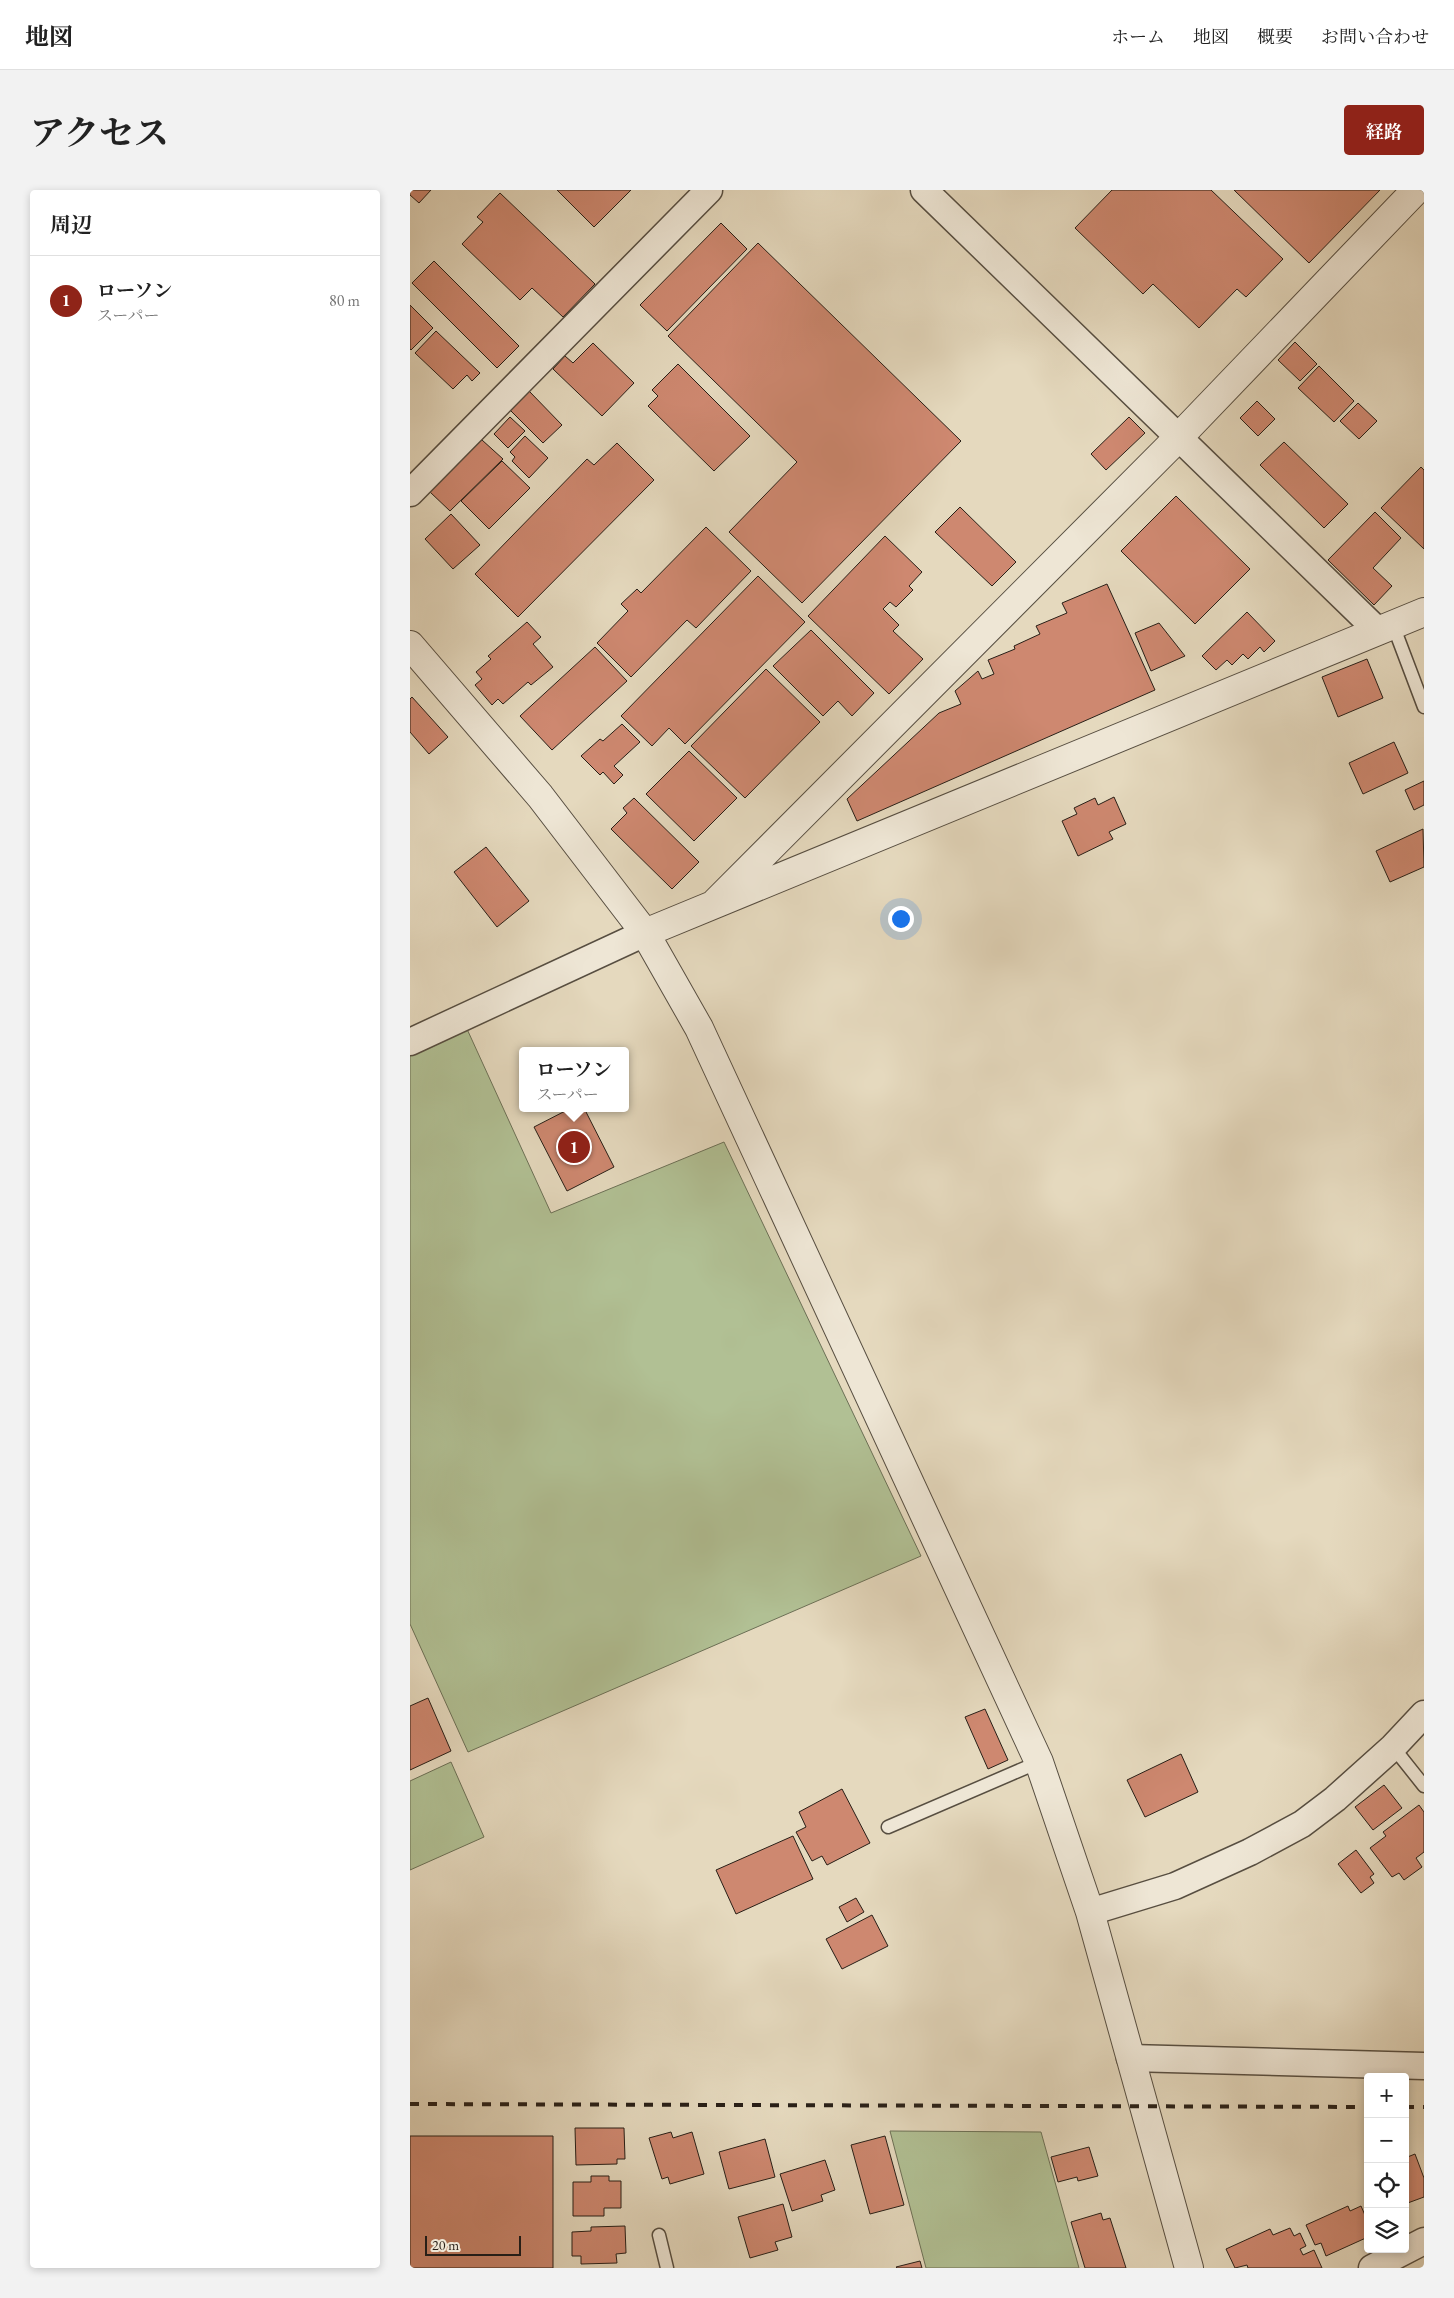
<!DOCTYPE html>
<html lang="ja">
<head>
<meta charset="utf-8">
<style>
  body { margin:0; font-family:"EB Garamond","Noto Serif JP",serif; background:#f2f2f2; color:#222 }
  .controls { position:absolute; right:15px; bottom:15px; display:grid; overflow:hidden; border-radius:5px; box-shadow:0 2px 8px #0003 }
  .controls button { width:45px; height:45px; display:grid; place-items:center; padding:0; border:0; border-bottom:1px solid #e0e0e0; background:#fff; color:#222; font:25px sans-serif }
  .scale { position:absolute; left:15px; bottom:12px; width:96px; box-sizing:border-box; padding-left:5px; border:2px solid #281f17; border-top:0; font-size:14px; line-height:18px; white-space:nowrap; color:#281f17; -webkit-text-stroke:4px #eee6d5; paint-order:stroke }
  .you { position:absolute; left:490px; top:728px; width:18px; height:18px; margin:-12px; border:4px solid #fff; border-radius:50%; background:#1a73e8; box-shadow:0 0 0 8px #1a73e833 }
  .badge { display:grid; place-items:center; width:32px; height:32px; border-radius:50%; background:#8f2418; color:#fff; font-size:16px; font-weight:700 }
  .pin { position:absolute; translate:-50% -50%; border:2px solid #fff; box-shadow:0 1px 5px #0006 }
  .popup { position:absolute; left:109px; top:857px; width:110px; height:65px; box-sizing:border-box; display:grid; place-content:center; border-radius:5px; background:#fff; filter:drop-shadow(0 1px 4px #0005); font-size:16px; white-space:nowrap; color:#767676 }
  .popup b { font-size:19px; color:#222 }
  .popup::after { content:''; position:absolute; left:50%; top:100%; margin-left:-10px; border:10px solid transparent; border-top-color:#fff }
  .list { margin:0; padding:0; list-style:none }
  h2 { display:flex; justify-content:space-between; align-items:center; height:65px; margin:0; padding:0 20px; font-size:21px }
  h2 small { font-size:16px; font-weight:400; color:#767676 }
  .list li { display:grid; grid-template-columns:32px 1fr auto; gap:15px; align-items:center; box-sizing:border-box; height:90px; padding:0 20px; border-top:1px solid #e0e0e0 }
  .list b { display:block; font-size:19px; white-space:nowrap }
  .list p { margin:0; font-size:16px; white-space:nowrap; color:#767676 }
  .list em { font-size:16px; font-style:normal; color:#767676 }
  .icon { flex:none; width:28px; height:28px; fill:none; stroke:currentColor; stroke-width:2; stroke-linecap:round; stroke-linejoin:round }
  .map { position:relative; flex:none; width:1014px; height:2078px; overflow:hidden; border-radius:5px }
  header { display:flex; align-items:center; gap:30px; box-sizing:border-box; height:70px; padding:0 25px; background:#fff; border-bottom:1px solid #e0e0e0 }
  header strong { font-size:24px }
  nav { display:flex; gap:28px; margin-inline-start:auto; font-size:18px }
  .intro { display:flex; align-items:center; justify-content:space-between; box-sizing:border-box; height:120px; padding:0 30px }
  h1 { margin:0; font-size:35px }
  .button { padding:12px 22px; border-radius:5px; background:#8f2418; color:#fff; font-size:18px; font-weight:700 }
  main { display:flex; gap:30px; padding:0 30px }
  aside { flex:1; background:#fff; border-radius:5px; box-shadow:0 2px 8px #0003 }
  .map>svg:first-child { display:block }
</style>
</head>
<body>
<header>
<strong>地図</strong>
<nav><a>ホーム</a><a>地図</a><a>概要</a><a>お問い合わせ</a></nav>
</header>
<div class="intro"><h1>アクセス</h1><a class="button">経路</a></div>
<main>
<aside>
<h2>周辺<small></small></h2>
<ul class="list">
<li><span class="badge">1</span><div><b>ローソン</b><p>スーパー</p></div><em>80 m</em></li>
</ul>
</aside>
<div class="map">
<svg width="1014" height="2078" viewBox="0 0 1014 2078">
  <rect width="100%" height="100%" fill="#e5d9be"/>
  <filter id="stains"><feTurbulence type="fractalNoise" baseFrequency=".004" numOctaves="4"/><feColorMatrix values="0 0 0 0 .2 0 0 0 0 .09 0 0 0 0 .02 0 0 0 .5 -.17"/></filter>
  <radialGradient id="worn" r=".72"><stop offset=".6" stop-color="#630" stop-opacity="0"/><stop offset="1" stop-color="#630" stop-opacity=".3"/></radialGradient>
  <path fill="#b1c094" stroke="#6c7056" d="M 57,839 L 141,1023 L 314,952 L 511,1366 L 58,1562 L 0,1434 L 0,865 Z
    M 41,1572 L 74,1647 L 0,1680 L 0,1591 Z
    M 480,1941 L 631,1942 L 669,2078 L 516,2078 Z"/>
  <path fill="#ce8870" stroke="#281f17" d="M 0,0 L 21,0 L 9,13 L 0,5 Z
    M 147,0 L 221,0 L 184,37 Z
    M 702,0 L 801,0 L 873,69 L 836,107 L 827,99 L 789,138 L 743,94 L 733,104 L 665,38 Z
    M 824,0 L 970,0 L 899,73 Z
    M 90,3 L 185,94 L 153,127 L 122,98 L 110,110 L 52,54 L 73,32 L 67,27 Z
    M 311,33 L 337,59 L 257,141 L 230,115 Z
    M 348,53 L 551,251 L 392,413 L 319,342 L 387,272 L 258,146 Z
    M 24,71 L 109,156 L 87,178 L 2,93 Z
    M 0,115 L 23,138 L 1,160 L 0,159 Z
    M 26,141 L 70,183 L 62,191 L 57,185 L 43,199 L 5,163 Z
    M 885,152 L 907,174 L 890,191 L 868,170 Z
    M 183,153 L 224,193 L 192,226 L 143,179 L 155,166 L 163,173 Z
    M 268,174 L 340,246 L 304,281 L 238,216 L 248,206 L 242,200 Z
    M 909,176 L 944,211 L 924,232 L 888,198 Z
    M 119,201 L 152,235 L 133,253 L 100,220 Z
    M 847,211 L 865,229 L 848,246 L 830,228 Z
    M 948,213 L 967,231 L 949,249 L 930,231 Z
    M 100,227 L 115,241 L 98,258 L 84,244 Z
    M 719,227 L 735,243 L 696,280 L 681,264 Z
    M 115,246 L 138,268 L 119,288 L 102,271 L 105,267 L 100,262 Z
    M 72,250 L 93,269 L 40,321 L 20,302 Z
    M 874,252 L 938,314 L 914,338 L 850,275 Z
    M 207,253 L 244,290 L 108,427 L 65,384 L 177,269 L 184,275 Z
    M 92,271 L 120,298 L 79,339 L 51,311 Z
    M 1011,277 L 1014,280 L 1014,359 L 971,318 Z
    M 766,306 L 840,379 L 785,434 L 711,361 Z
    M 550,317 L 606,372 L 582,396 L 525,342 Z
    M 965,322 L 991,348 L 963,378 L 982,396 L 964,415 L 918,370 Z
    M 41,324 L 70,355 L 43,379 L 15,349 Z
    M 296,337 L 341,381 L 286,438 L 277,430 L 221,487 L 187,453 L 218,421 L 211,414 L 227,399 L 231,403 Z
    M 475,346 L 512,382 L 499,396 L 503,400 L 486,417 L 480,412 L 473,419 L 489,435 L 483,441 L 513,469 L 479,504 L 398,426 Z
    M 348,386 L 395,432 L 275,554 L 259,538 L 242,556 L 211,526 Z
    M 697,394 L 745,500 L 447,631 L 437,609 L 529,523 L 551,514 L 545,501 L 568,481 L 572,489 L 584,484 L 578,470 L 605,459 L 604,456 L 630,444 L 626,436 L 657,423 L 652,413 Z
    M 837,422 L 865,451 L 854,462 L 850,457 L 838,469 L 833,464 L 822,475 L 817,470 L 806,480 L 792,466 Z
    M 117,432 L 131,447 L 123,454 L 143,477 L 121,495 L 118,492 L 93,514 L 88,509 L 82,515 L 65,495 L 72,489 L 66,482 L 81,469 L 78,466 Z
    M 749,433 L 775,466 L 741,481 L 725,443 Z
    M 401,440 L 464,503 L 442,526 L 428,511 L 413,526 L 363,476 Z
    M 185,457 L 217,491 L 142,560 L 110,526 Z
    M 957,469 L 973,508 L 928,527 L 912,487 Z
    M 356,479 L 410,532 L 335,608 L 281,556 Z
    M 2,507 L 38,547 L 19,564 L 0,542 L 0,509 Z
    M 212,534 L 230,552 L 204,576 L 213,585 L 204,594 L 193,582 L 190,585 L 171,566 L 190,549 L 193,551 Z
    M 984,552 L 998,583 L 953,604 L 939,573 Z
    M 279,561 L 327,608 L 284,651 L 236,604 Z
    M 1014,591 L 1014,615 L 1004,620 L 995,600 Z
    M 704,607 L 716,634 L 699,642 L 703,649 L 668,666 L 652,631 L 667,624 L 664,618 L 685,608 L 688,615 Z
    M 224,608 L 289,672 L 262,699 L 201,639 L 217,623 L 213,618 Z
    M 1013,639 L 1014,677 L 980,692 L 966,661 Z
    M 76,657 L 119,711 L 87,737 L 44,682 Z
    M 161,918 L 174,918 L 204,977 L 157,1001 L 124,937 Z
    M 18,1508 L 41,1561 L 0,1580 L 0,1516 Z
    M 575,1519 L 598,1570 L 578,1579 L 555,1527 Z
    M 771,1564 L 788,1602 L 735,1627 L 717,1590 Z
    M 974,1595 L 992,1618 L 963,1640 L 945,1617 Z
    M 432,1599 L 460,1653 L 417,1675 L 412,1666 L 402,1671 L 386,1642 L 396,1637 L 389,1622 Z
    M 1009,1615 L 1014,1622 L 1014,1662 L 1006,1668 L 1012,1677 L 994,1690 L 989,1683 L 982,1687 L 960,1658 L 976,1646 L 973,1642 Z
    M 383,1646 L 403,1689 L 326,1724 L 306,1680 Z
    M 946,1660 L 964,1684 L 960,1687 L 964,1693 L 951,1703 L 928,1674 Z
    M 446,1708 L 454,1722 L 437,1732 L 429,1717 Z
    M 462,1725 L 478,1756 L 432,1779 L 416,1749 Z
    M 165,1938 L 214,1938 L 215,1969 L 207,1969 L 207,1974 L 166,1975 Z
    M 261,1942 L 263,1948 L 282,1942 L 294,1984 L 260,1994 L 258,1987 L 252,1989 L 239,1948 Z
    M 0,1946 L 143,1946 L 143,2078 L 0,2078 Z
    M 475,1946 L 494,2015 L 460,2024 L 441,1955 Z
    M 355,1949 L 365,1987 L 319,1999 L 309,1962 Z
    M 679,1957 L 688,1986 L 668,1991 L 667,1987 L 648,1992 L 641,1967 Z
    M 1005,1964 L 1014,1988 L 1014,2007 L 995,2014 L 995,1968 Z
    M 415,1970 L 425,2000 L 411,2005 L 413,2011 L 382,2021 L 370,1984 Z
    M 181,1986 L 199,1986 L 199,1991 L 211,1991 L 211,2018 L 194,2018 L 194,2026 L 163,2026 L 163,1992 L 181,1992 Z
    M 373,2014 L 382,2047 L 365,2052 L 368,2060 L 340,2068 L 328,2027 Z
    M 938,2016 L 940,2021 L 951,2016 L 958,2032 L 958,2047 L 916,2066 L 911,2053 L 905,2055 L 896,2035 Z
    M 691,2023 L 693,2030 L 700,2028 L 716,2078 L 675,2078 L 661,2032 Z
    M 215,2036 L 216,2063 L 206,2064 L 207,2073 L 171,2074 L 171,2066 L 162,2066 L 162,2042 L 181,2041 L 181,2037 Z
    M 880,2038 L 884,2046 L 890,2043 L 896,2056 L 890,2059 L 893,2065 L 904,2060 L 912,2078 L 838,2078 L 837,2075 L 825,2078 L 816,2059 L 860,2039 L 863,2045 Z
    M 510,2071 L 512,2078 L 487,2078 L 486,2077 Z"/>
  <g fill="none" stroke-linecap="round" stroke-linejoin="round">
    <defs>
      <path id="service" d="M 983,435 L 1014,517
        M 983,1557 L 1014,1596
        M 478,1637 L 629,1572
        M 249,2045 L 257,2078"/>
      <path id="minor" d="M 514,0 L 968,441
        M 0,303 L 299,0
        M 0,852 L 235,743
        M 680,1722 L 765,1696 L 840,1662 L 892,1634 L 925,1609 L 983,1557 L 1014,1524
        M 720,1868 L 1014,1876
        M 962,2078 L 1014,2051"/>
      <path id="tertiary" d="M 0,455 L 130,606 L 235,743 L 289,838 L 629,1572 L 680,1722 L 779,2078
        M 306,712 L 768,248 L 1006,0
        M 235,743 L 1014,422"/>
    </defs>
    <use href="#service" stroke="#574e41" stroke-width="15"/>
    <use href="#minor" stroke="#574e41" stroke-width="29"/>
    <use href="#tertiary" stroke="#574e41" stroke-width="30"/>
    <use href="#service" stroke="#eee6d5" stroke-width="12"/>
    <use href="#minor" stroke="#eee6d5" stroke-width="26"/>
    <use href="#tertiary" stroke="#eee6d5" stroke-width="28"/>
    <path stroke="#281f17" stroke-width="4" stroke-dasharray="9 9" stroke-linecap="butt" d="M 0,1914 L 958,1917
      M 995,1917 L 1014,1917"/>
  </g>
  <rect width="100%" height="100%" filter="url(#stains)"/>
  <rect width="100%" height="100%" fill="url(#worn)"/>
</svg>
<div class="controls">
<button>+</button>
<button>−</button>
<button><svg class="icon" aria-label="locate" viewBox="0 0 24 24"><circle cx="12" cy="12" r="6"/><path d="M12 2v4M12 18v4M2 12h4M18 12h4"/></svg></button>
<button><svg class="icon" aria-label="layers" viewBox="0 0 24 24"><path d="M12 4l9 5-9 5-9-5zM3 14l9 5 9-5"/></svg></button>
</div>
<div class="scale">20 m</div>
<div class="you"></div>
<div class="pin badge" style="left:164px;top:957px">1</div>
<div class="popup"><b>ローソン</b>スーパー</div>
</div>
</main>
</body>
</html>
